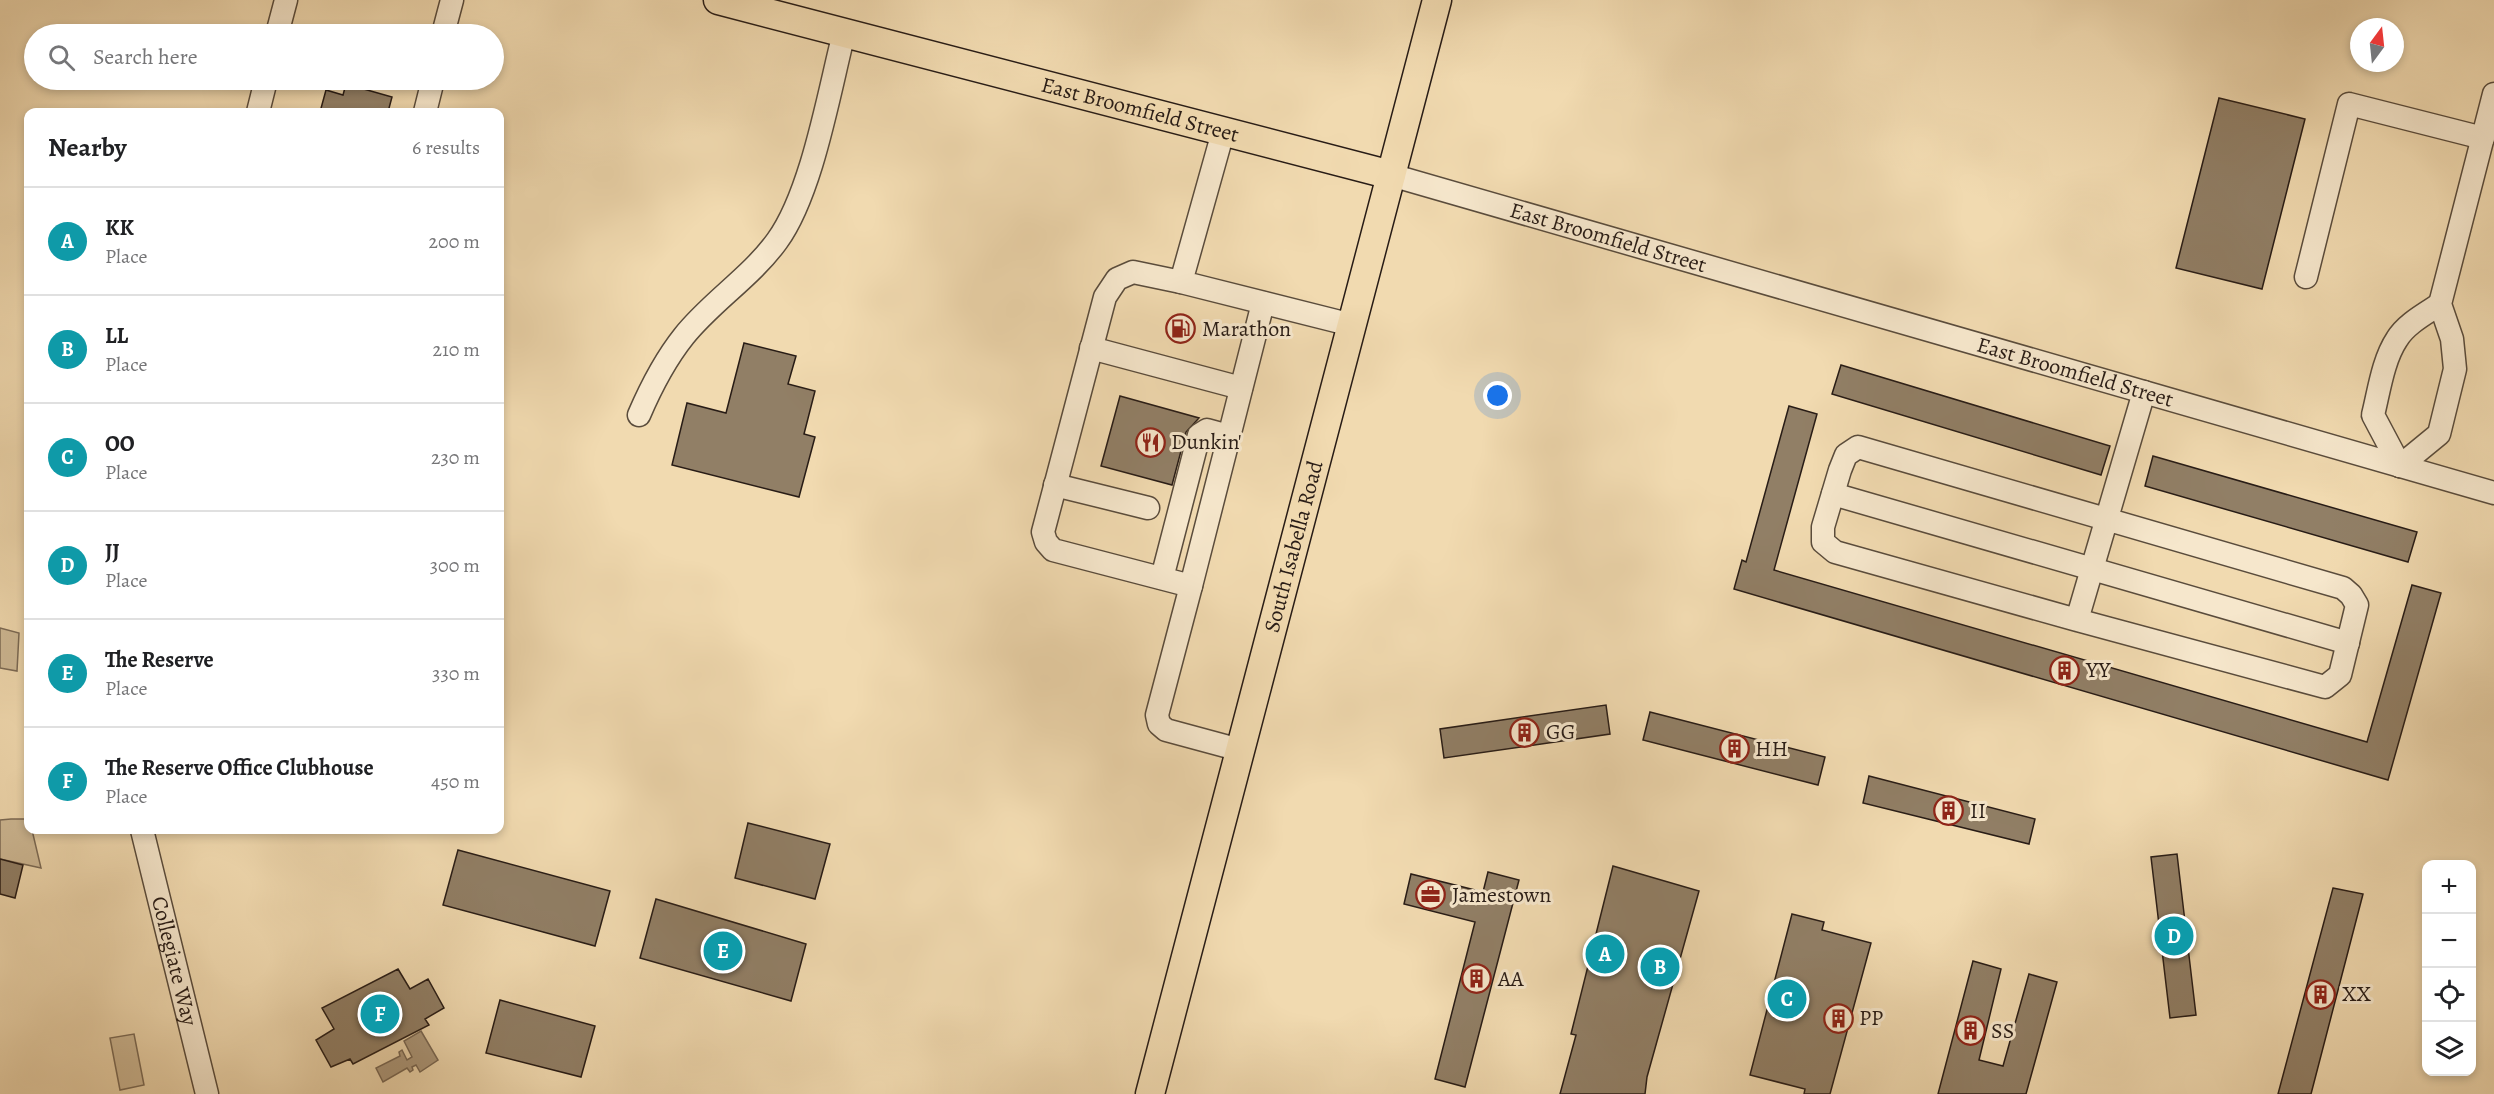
<!DOCTYPE html>
<html lang="en">
<head>
<meta charset="utf-8">
<style>
  body { margin:0; font-family:Alegreya,serif; background:#f2f2f2; color:#202124 }
  .controls { position:absolute; right:18px; bottom:18px; display:grid; overflow:hidden; border-radius:12px; box-shadow:0 3px 9px #0003 }
  .controls button { width:54px; height:54px; display:grid; place-items:center; padding:0; border:0; border-bottom:2px solid #e0e0e0; background:#fff; color:#202124; font:30px sans-serif }
  .compass { position:absolute; left:2350px; top:18px; width:54px; height:54px; border-radius:50%; background:#fff; box-shadow:0 3px 9px #0003; rotate:15deg }
  .you { position:absolute; left:1498px; top:396px; width:21px; height:21px; margin:-15px; border:4px solid #fff; border-radius:50%; background:#1a73e8; box-shadow:0 0 0 9px #1a73e833 }
  .badge { display:grid; place-items:center; width:39px; height:39px; border-radius:50%; background:#1a73e8; color:#fff; font-size:20px; font-weight:700 }
  .pin { position:absolute; translate:-50% -50%; border:3px solid #fff; box-shadow:0 2px 6px #0006 }
  .list { margin:0; padding:0; list-style:none }
  h2 { display:flex; justify-content:space-between; align-items:center; height:78px; margin:0; padding:0 24px; font-size:26px }
  h2 small { font-size:20px; font-weight:400; color:#757577 }
  .list li { display:grid; grid-template-columns:39px 1fr auto; gap:18px; align-items:center; box-sizing:border-box; height:108px; padding:0 24px; border-top:2px solid #e0e0e0 }
  .list b { display:block; font-size:22px; white-space:nowrap }
  .list p { margin:0; font-size:20px; white-space:nowrap; color:#757577 }
  .list em { font-size:20px; font-style:normal; color:#757577 }
  .icon { flex:none; width:33px; height:33px; fill:none; stroke:currentColor; stroke-width:2; stroke-linecap:round; stroke-linejoin:round }
  .map { position:relative; flex:none; width:2494px; height:1094px; overflow:hidden }
  .search { position:absolute; background:#fff; box-shadow:0 3px 9px #0003; left:24px; top:24px; width:480px; height:66px; display:flex; align-items:center; gap:15px; box-sizing:border-box; padding:0 21px; border-radius:33px; color:#757577; font-size:22px }
  .panel { position:absolute; background:#fff; box-shadow:0 3px 9px #0003; left:24px; top:108px; width:480px; height:726px; border-radius:12px }
  .map>svg:first-child { display:block }
</style>
</head>
<body>
<div class="map">
<svg width="2494" height="1094" viewBox="0 0 2494 1094">
  <rect width="100%" height="100%" fill="#f1dab0"/>
  <filter id="stains"><feTurbulence type="fractalNoise" baseFrequency=".00333" numOctaves="4"/><feColorMatrix values="0 0 0 0 .2 0 0 0 0 .09 0 0 0 0 .02 0 0 0 .5 -.17"/></filter>
  <radialGradient id="worn" r=".72"><stop offset=".6" stop-color="#630" stop-opacity="0"/><stop offset="1" stop-color="#630" stop-opacity=".3"/></radialGradient>
  <path fill="#cfba96" stroke="#7c6b56" stroke-width="1.5" d="M 0,628 L 19,633 L 17,671 L 0,668 Z
    M 11,819 L 28,819 L 28,830 L 32,830 L 41,868 L 0,859 L 0,820 Z
    M 134,1034 L 144,1085 L 120,1090 L 110,1038 Z"/>
  <path fill="#ad997c" stroke="#786753" stroke-width="1.5" d="M 421,1031 L 438,1060 L 420,1072 L 416,1065 L 412,1067 L 413,1070 L 410,1072 L 407,1068 L 383,1082 L 376,1068 L 400,1056 L 399,1052 L 402,1050 L 407,1060 L 412,1057 L 404,1041 Z"/>
  <path fill="#917f66" stroke="#281c16" stroke-width="1.5" d="M 346,84 L 392,97 L 388,112 L 320,112 L 326,90 L 343,95 Z
    M 2219,98 L 2305,119 L 2262,289 L 2176,268 Z
    M 744,343 L 796,356 L 788,384 L 815,391 L 804,434 L 815,437 L 799,497 L 672,465 L 687,403 L 726,413 Z
    M 1841,365 L 2110,446 L 2101,475 L 1832,394 Z
    M 1120,396 L 1199,418 L 1186,432 L 1172,485 L 1101,466 Z
    M 1789,406 L 1817,414 L 1774,570 L 2367,742 L 2412,585 L 2441,593 L 2388,780 L 1734,589 L 1742,560 L 1746,562 Z
    M 2153,456 L 2417,532 L 2408,562 L 2145,486 Z
    M 1606,705 L 1610,734 L 1444,758 L 1440,729 Z
    M 1650,712 L 1825,757 L 1818,785 L 1643,740 Z
    M 1869,776 L 2035,819 L 2029,844 L 1863,803 Z
    M 748,823 L 830,844 L 815,899 L 735,878 Z
    M 458,850 L 610,891 L 595,946 L 443,905 Z
    M 2177,854 L 2196,1015 L 2170,1018 L 2151,857 Z
    M 0,859 L 23,865 L 15,898 L 0,894 Z
    M 1613,866 L 1699,891 L 1647,1077 L 1645,1094 L 1560,1094 L 1576,1035 L 1571,1034 Z
    M 1488,872 L 1519,880 L 1465,1087 L 1435,1079 L 1475,922 L 1404,904 L 1411,874 L 1483,892 Z
    M 2333,888 L 2363,894 L 2311,1094 L 2278,1094 Z
    M 656,899 L 806,944 L 791,1001 L 640,958 Z
    M 1792,914 L 1824,922 L 1822,930 L 1871,943 L 1830,1094 L 1804,1094 L 1805,1089 L 1750,1075 Z
    M 1973,961 L 2001,969 L 1979,1060 L 2003,1066 L 2029,974 L 2057,982 L 2026,1094 L 1938,1094 Z
    M 398,969 L 410,989 L 428,979 L 444,1008 L 425,1019 L 429,1025 L 353,1064 L 350,1059 L 331,1067 L 316,1040 L 334,1029 L 322,1008 Z
    M 500,1000 L 595,1026 L 581,1077 L 486,1053 Z"/>
  <g fill="none" stroke-linecap="round" stroke-linejoin="round">
    <defs>
      <g id="minor">
        <path d="M 277,34 L 286,0"/>
        <path d="M 443,34 L 452,0"/>
        <path d="M 258,112 L 266,80"/>
        <path d="M 425,112 L 433,80"/>
        <path d="M 1223,132 L 1181,282 L 1352,325"/>
        <path id="s1" d="M 1391,175 L 2494,493"/>
        <path d="M 2306,277 L 2349,104 L 2483,138"/>
        <path d="M 1181,282 L 1133,272 L 1117,279 L 1105,297 L 1043,532 L 1046,542 L 1053,550 L 1191,586 L 1157,715 L 1159,724 L 1166,730 L 1240,750"/>
        <path d="M 1091,348 L 1241,388"/>
        <path d="M 639,415 C 651,387 664,361 684,336 C 711,302 751,277 777,241 C 812,193 829,92 844,33"/>
        <path d="M 2400,466 L 2439,434 L 2455,369 L 2452,339 L 2440,304 L 2494,94"/>
        <path d="M 2400,466 L 2373,415 C 2379,391 2383,360 2397,339 C 2406,324 2425,314 2440,304"/>
        <path d="M 1055,485 L 1148,508"/>
        <path d="M 1833,494 L 2348,643"/>
        <path d="M 1162,578 L 1199,435 L 1207,430 L 1229,436"/>
        <path d="M 1191,586 L 1263,303"/>
        <path d="M 2077,620 L 1835,552 L 1823,542 L 1823,527 L 1840,470 L 1846,455 L 1858,447 L 2343,588 L 2351,595 L 2357,605 L 2340,675 L 2325,687 L 2077,620 L 2144,392"/>
        <path id="s2" d="M 142,830 L 207,1094"/>
      </g>
      <g id="major">
        <path id="s3" d="M 718,0 L 1391,175"/>
        <path id="s4" d="M 1150,1094 L 1437,0"/>
      </g>
    </defs>
    <use href="#minor" stroke="#5a4c3c" stroke-width="25"/>
    <use href="#major" stroke="#281c16" stroke-width="31"/>
    <use href="#minor" stroke="#f6e7cc" stroke-width="22"/>
    <use href="#major" stroke="#f1dab0" stroke-width="28"/>
  </g>
  <defs>
    <symbol id="fuel-ring" viewBox="-11 -11 22 22"><circle r="9.5" fill="#f6e7cc" stroke="#8f2418" stroke-width="1.5"/><path d="M-5.5-6h7V0h2V4h1.3V-2.5L3-4.5l.8-.8L6-3V5H2.5V1h-1V6h-7ZM-4.2-4.7v3.2H.2V-4.7Z" fill="#8f2418"/></symbol>
    <symbol id="restaurant-ring" viewBox="-11 -11 22 22"><circle r="9.5" fill="#f6e7cc" stroke="#8f2418" stroke-width="1.5"/><path d="M-5-6h1v4h1v-4h1v4h1v-4h1v5L-1.5 .5V6h-2V.5L-5-1ZM5-6V6H3V1.5H1.5Q1.5-4 5-6Z" fill="#8f2418"/></symbol>
    <symbol id="building-ring" viewBox="-11 -11 22 22"><circle r="9.5" fill="#f6e7cc" stroke="#8f2418" stroke-width="1.5"/><path d="M-4-6H4V6H1V3H-1V6H-4ZM-2.5-4.3h1.7v1.8h-1.7ZM.8-4.3h1.7v1.8H.8ZM-2.5-1h1.7V.8h-1.7ZM.8-1h1.7V.8H.8Z" fill="#8f2418"/></symbol>
    <symbol id="office-ring" viewBox="-11 -11 22 22"><circle r="9.5" fill="#f6e7cc" stroke="#8f2418" stroke-width="1.5"/><path d="M-6-3h4V-5.5h4V-3h4V5H-6ZM-1-4.5V-3h2v-1.5ZM-6 0V1H6V0Z" fill="#8f2418"/></symbol>
  </defs>
  <g fill-rule="evenodd">
    <use href="#fuel-ring" x="1164" y="312" width="33" height="33"/>
    <use href="#restaurant-ring" x="1134" y="426" width="33" height="33"/>
    <use href="#building-ring" x="2048" y="654" width="33" height="33"/>
    <use href="#building-ring" x="1508" y="716" width="33" height="33"/>
    <use href="#building-ring" x="1718" y="732" width="33" height="33"/>
    <use href="#building-ring" x="1932" y="794" width="33" height="33"/>
    <use href="#office-ring" x="1414" y="878" width="33" height="33"/>
    <use href="#building-ring" x="1460" y="962" width="33" height="33"/>
    <use href="#building-ring" x="2304" y="978" width="33" height="33"/>
    <use href="#building-ring" x="1822" y="1002" width="33" height="33"/>
    <use href="#building-ring" x="1954" y="1014" width="33" height="33"/>
  </g>
  <g text-anchor="middle" dominant-baseline="central" stroke-width="6" stroke-linejoin="round" paint-order="stroke">
    <g font-size="22" fill="#281c16" stroke="#f6e7cc">
      <text stroke="none"><textPath href="#s3" startOffset="436">East Broomfield Street</textPath></text>
      <text stroke="none"><textPath href="#s1" startOffset="226">East Broomfield Street</textPath></text>
      <text stroke="none"><textPath href="#s1" startOffset="712">East Broomfield Street</textPath></text>
      <text stroke="none"><textPath href="#s4" startOffset="566">South Isabella Road</textPath></text>
      <text stroke="none"><textPath href="#s2" startOffset="135">Collegiate Way</textPath></text>
    </g>
    <g font-size="22" fill="#281c16" stroke="#f6e7cc" text-anchor="start">
      <text x="1202" y="329">Marathon</text>
      <text x="1171" y="442">Dunkin'</text>
      <text x="2086" y="670">YY</text>
      <text x="1546" y="732">GG</text>
      <text x="1755" y="749">HH</text>
      <text x="1970" y="811">II</text>
      <text x="1452" y="895">Jamestown</text>
      <text x="1498" y="979">AA</text>
      <text x="2342" y="994">XX</text>
      <text x="1859" y="1018">PP</text>
      <text x="1991" y="1031">SS</text>
    </g>
  </g>
  <rect width="100%" height="100%" filter="url(#stains)"/>
  <rect width="100%" height="100%" fill="url(#worn)"/>
</svg>
<div class="controls">
<button>+</button>
<button>−</button>
<button><svg class="icon" aria-label="locate" viewBox="0 0 24 24"><circle cx="12" cy="12" r="6"/><path d="M12 2v4M12 18v4M2 12h4M18 12h4"/></svg></button>
<button><svg class="icon" aria-label="layers" viewBox="0 0 24 24"><path d="M12 4l9 5-9 5-9-5zM3 14l9 5 9-5"/></svg></button>
</div>
<svg class="compass" viewBox="-18 -18 36 36"><path d="M0-13l5 13h-10z" fill="#e53935"/><path d="M0 13l5-13h-10z" fill="#757577"/></svg>
<div class="you"></div>
<div class="pin badge" style="left:1605px;top:954px;background:#0f9aa8">A</div>
<div class="pin badge" style="left:1660px;top:967px;background:#0f9aa8">B</div>
<div class="pin badge" style="left:1787px;top:999px;background:#0f9aa8">C</div>
<div class="pin badge" style="left:2174px;top:936px;background:#0f9aa8">D</div>
<div class="pin badge" style="left:723px;top:951px;background:#0f9aa8">E</div>
<div class="pin badge" style="left:380px;top:1014px;background:#0f9aa8">F</div>
<div class="search"><svg class="icon" aria-label="search" viewBox="0 0 24 24"><circle cx="10" cy="10" r="6"/><path d="M15 15l6 6"/></svg>Search here</div>
<section class="panel">
<h2>Nearby<small>6 results</small></h2>
<ul class="list">
<li><span class="badge" style="background:#0f9aa8">A</span><div><b>KK</b><p>Place</p></div><em>200 m</em></li>
<li><span class="badge" style="background:#0f9aa8">B</span><div><b>LL</b><p>Place</p></div><em>210 m</em></li>
<li><span class="badge" style="background:#0f9aa8">C</span><div><b>OO</b><p>Place</p></div><em>230 m</em></li>
<li><span class="badge" style="background:#0f9aa8">D</span><div><b>JJ</b><p>Place</p></div><em>300 m</em></li>
<li><span class="badge" style="background:#0f9aa8">E</span><div><b>The Reserve</b><p>Place</p></div><em>330 m</em></li>
<li><span class="badge" style="background:#0f9aa8">F</span><div><b>The Reserve Office Clubhouse</b><p>Place</p></div><em>450 m</em></li>
</ul>
</section>
</div>
</body>
</html>
